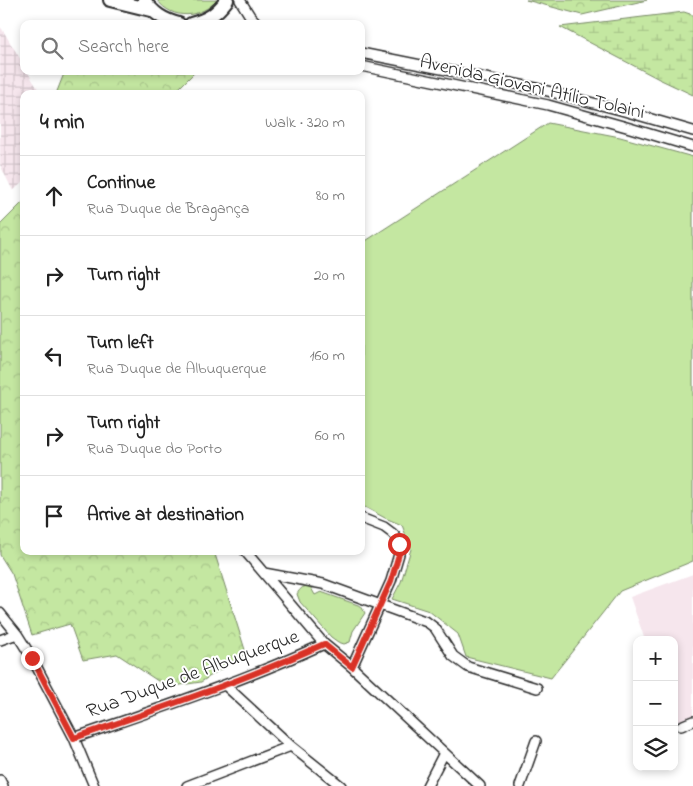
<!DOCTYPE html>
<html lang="en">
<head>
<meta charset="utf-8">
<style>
  body { margin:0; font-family:"Indie Flower",sans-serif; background:#f2f2f2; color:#222 }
  .controls { position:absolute; right:15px; bottom:15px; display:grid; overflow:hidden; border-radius:10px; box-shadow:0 2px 8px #0003 }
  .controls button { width:45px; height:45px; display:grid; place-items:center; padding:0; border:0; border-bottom:1px solid #e0e0e0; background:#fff; color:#222; font:25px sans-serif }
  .stop { position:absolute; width:15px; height:15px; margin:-11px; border:4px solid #d93025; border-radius:50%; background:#fff }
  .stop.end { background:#d93025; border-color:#fff; box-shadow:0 1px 5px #0008 }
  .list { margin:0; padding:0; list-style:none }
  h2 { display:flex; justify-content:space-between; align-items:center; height:65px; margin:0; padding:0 20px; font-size:21px }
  h2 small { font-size:16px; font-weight:400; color:#767676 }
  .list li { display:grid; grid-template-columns:32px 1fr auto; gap:15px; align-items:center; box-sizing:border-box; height:80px; padding:0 20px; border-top:1px solid #e0e0e0 }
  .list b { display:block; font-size:19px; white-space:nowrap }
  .list p { margin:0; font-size:16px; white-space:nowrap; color:#767676 }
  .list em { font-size:16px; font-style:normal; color:#767676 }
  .icon { flex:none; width:28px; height:28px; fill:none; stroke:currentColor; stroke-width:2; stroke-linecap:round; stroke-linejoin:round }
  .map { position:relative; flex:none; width:693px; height:786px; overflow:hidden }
  .search { position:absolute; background:#fff; box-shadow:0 2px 8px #0003; left:20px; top:20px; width:345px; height:55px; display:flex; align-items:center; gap:12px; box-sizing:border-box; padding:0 18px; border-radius:10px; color:#767676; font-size:19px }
  .panel { position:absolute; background:#fff; box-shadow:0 2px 8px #0003; left:20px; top:90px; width:345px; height:465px; border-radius:10px }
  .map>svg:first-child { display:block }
</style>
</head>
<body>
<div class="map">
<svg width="693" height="786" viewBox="0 0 693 786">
  <defs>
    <pattern id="industrial-grid" width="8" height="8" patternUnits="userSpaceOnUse" patternTransform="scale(1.25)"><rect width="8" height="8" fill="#f6e6ed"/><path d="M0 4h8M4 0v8" fill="none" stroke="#d3c5cb"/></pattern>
    <pattern id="forest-crowns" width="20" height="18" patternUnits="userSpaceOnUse" patternTransform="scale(1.25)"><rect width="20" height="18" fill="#c4e7a1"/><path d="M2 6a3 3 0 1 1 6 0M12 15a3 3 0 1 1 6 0" fill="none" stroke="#a9c68b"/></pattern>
    <pattern id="wetland-marsh" width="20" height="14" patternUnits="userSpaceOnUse" patternTransform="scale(1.25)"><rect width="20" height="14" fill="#c4e7a1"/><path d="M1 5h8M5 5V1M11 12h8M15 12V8" fill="none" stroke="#a9c68b"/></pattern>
  </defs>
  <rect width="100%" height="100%" fill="#fff"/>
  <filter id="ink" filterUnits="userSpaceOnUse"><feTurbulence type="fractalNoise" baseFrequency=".02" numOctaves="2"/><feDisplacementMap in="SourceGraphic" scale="10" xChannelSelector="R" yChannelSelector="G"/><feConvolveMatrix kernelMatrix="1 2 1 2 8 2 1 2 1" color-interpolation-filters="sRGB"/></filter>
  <g filter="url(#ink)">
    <path fill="#f6e6ed" d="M 693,574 L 693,715 L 674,722 L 674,640 L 645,640 L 630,597 Z"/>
    <path fill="url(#industrial-grid)" d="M 0,27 L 2,29 L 24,65 L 24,71 L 27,71 L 41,94 L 24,94 L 24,181 L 13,191 L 0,165 Z"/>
    <path fill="#c4e7a1" stroke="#788966" d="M 157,0 L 217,0 C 201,18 173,21 157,0 Z
      M 548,123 L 620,137 L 693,157 L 693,561 L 620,591 L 551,678 L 466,657 L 458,634 L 429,611 L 392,599 L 401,582 L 411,549 L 402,525 L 385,518 L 361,505 L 361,244 Z
      M 307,586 L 311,588 L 315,595 L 321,592 L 361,606 L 365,613 L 353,631 L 350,642 L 344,644 L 338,642 L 331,637 L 300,602 L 297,594 C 300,589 302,587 307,586 Z"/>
    <path fill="url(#forest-crowns)" stroke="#788966" d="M 526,0 L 647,0 L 582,15 Z
      M 65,71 L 196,71 L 173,94 L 56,94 Z
      M 24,201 L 24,551 L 214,551 L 246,653 L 201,682 L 167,687 L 117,654 L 83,660 L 70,624 L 32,635 L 12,574 L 0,555 L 0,225 Z"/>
    <path fill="url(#wetland-marsh)" stroke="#788966" d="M 684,12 L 693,15 L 693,95 L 659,79 L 560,27 Z"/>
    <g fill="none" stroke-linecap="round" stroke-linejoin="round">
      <defs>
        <path id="street" d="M 240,0 L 250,16 L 258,24
          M 361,53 L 536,88 L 624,111 L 693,131
          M 361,66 L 548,105 L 630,128 L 693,147
          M 245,551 L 324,644 L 352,667 L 480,786
          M 264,573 L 323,584 L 427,622 L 435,628 L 453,656 L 468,667 L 537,688
          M 0,613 L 17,634 L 32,658 L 74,738 L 94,786
          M 0,640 L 17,634
          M 352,667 L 391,581 L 399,554 L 399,544 L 396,537 L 392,533 L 384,527 L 361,518
          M 225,685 L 291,746 L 341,786
          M 681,726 L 693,721
          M 74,738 C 158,709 243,681 324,644
          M 0,780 L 3,786
          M 187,786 L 291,746
          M 427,786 L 444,753
          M 520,786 L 536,741"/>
        <path id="secondary" d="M 110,0 L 151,10
          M 144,0 C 153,13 163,20 179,24
          M 191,24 C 209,19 216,14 227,0"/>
      </defs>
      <use href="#street" stroke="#2b2b2b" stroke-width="12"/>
      <use href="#secondary" stroke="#2b2b2b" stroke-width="16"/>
      <use href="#street" stroke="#fff" stroke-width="9"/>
      <use href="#secondary" stroke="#fff" stroke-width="12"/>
    </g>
  </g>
  <g fill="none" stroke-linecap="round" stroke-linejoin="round" filter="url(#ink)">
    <path stroke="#d93025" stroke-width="6" d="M 32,658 L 74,738 C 158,709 243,681 324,644 L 352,667 L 391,581 L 399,554 L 399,544"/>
  </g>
  <g text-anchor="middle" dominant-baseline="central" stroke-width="4" stroke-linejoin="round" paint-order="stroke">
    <g font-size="20" fill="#2b2b2b" stroke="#fff">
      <text transform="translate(532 88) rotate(13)">Avenida Giovani Atílio Tolaini</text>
      <text transform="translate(193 675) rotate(-20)">Rua Duque de Albuquerque</text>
    </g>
  </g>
</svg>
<div class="controls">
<button>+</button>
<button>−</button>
<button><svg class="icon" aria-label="layers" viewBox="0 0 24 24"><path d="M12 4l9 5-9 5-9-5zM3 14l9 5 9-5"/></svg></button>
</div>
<div class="stop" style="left:399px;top:544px"></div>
<div class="stop end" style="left:32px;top:658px"></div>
<div class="search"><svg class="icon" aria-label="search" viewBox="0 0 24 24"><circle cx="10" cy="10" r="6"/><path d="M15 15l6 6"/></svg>Search here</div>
<section class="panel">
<h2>4 min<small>Walk · 320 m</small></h2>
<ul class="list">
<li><svg class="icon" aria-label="ahead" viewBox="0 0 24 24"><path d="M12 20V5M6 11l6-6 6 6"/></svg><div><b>Continue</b><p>Rua Duque de Bragança</p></div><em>80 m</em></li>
<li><svg class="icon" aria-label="right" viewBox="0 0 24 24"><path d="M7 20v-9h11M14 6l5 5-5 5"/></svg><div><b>Turn right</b></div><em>20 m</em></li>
<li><svg class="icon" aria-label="left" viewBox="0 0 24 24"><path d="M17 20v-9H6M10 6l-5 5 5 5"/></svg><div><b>Turn left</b><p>Rua Duque de Albuquerque</p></div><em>160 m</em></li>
<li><svg class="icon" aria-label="right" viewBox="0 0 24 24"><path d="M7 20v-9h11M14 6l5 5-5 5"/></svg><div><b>Turn right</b><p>Rua Duque do Porto</p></div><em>60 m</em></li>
<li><svg class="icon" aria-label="arrive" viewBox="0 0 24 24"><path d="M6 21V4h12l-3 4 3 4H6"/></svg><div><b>Arrive at destination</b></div></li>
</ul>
</section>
</div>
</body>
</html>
